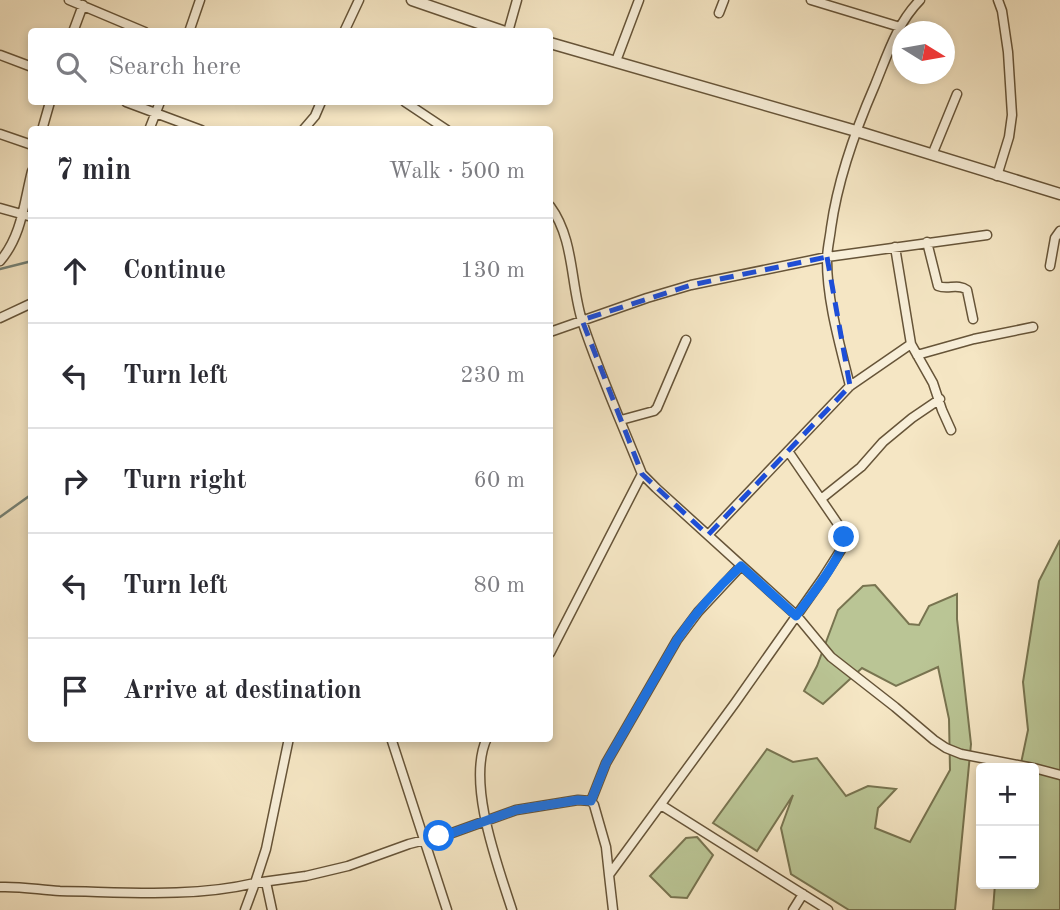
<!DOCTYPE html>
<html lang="en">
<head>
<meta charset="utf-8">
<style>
  body { margin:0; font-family:"Old Standard TT",serif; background:#f2f2f3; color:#2b2b33 }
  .controls { position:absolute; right:21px; bottom:21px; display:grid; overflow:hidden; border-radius:7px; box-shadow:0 4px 10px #0003 }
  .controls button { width:63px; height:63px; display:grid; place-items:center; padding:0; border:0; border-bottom:2px solid #e1e1e2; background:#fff; color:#2b2b33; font:35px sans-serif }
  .compass { position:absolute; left:892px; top:21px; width:63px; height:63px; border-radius:50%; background:#fff; box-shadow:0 4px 10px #0003; rotate:101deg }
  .stop { position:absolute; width:21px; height:21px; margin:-16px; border:5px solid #1a73e8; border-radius:50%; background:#fff }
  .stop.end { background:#1a73e8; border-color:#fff; box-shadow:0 2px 7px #0008 }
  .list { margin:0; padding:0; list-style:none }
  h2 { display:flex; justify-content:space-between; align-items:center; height:91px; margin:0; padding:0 28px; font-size:30px }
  h2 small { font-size:23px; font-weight:400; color:#7c7c81 }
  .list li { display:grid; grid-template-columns:46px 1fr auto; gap:21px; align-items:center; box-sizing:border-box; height:105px; padding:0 28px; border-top:2px solid #e1e1e2 }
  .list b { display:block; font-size:26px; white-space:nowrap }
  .list em { font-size:23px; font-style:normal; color:#7c7c81 }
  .icon { flex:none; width:38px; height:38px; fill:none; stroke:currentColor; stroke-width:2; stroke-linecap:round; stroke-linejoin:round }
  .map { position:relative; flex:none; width:1060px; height:910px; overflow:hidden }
  .search { position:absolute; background:#fff; box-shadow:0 4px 10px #0003; left:28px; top:28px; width:525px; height:77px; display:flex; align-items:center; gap:18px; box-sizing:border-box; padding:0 24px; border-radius:7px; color:#7c7c81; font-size:26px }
  .panel { position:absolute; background:#fff; box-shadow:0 4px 10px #0003; left:28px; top:126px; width:525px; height:616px; border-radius:7px }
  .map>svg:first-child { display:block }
</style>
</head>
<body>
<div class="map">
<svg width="1060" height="910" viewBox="0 0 1060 910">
  <rect width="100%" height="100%" fill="#f5e6c4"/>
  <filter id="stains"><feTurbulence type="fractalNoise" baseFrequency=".00286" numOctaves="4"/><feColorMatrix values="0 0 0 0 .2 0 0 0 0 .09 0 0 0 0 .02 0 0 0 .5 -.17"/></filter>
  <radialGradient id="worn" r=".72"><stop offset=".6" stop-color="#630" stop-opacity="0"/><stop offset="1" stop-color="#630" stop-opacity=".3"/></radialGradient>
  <path fill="#bac595" stroke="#787450" stroke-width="2" d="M 1060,540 L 1060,910 L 993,910 L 995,884 L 1034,884 L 1034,768 L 1020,768 L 1028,730 L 1023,682 L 1039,581 Z
    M 875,585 L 909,624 L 919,625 L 929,606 L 957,594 L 957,619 L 971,744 L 955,910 L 849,910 L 791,874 L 781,828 L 793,795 L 757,851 L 713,823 L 767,749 L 793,762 L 817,758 L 846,796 L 868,786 L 896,789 L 878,808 L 875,828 L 910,842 L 950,770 L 949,719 L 938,667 L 896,686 L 862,668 L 823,704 L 804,691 L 817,666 L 838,610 L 863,586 Z
    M 697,837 L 713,855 L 687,898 L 671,897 L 650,876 L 686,838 Z"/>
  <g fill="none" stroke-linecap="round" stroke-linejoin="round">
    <path stroke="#748074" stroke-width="2.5" d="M 0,269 L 32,261
      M 0,517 L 32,494"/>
    <defs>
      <path id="minor" d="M 69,0 L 145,32
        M 811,0 L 900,27
        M 719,13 L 724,0
        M 73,32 L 83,5
        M 189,32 L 200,0
        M 344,32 L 359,0
        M 508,32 L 517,0
        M 0,55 L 32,67
        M 616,61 L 639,0
        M 126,102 L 201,130
        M 405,102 L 447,130
        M 42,130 L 50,102
        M 149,130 L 160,102
        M 303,130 L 315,116 L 321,102
        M 0,134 L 32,145
        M 932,155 L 957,94
        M 997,176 L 1009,137 L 1012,115 L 1008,52 L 1002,11 L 998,0
        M 550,206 C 575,240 570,285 583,324 C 600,375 622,424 642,474 L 656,488 L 797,616 L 831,657 L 895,707 L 934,740 L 946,748 L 961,754 L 1033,768
        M 0,208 L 32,217
        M 927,242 L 938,286 C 948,290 958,283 967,290 L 973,319
        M 895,247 L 911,344 L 933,383 L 942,410 L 951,430
        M 0,261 C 22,236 24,202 32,171
        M 1050,266 L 1055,238 L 1060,231
        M 0,318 L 32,303
        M 550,332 L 647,298 L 691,285 L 827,257 L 987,235
        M 917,355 L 974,339 L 1033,327
        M 850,386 C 840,345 827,302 827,260 C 827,249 830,238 831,228 C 838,178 855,131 875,85 C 887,56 897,23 920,0
        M 621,420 L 654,411 L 657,408 L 686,340
        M 821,499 L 861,467 L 883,442 L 912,418 L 940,399
        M 708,535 L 850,386 L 911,344
        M 550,653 L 642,474
        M 391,738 L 447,910
        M 487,738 C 466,782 498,866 512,910
        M 1034,768 L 1060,775
        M 591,801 L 606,763 L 677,640 L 698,612 L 741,566
        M 661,805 L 828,910
        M 266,882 L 272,910
        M 0,887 C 20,886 40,890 60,891 C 125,892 191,898 255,883 L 266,849 L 289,738
        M 245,910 L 255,883 L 306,876 L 348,866 L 409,844 L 452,833 L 516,810 L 578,800 L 591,801 L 594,805 L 606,847 L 609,875
        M 613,910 L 609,875 L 735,703 L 823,578 L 844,545 L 844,537 L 842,530 L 788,451
        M 793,910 L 803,894"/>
      <path id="tertiary" d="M 412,0 L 505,32
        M 550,43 L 856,131 L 1060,194"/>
    </defs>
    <use href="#minor" stroke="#665438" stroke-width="11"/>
    <use href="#tertiary" stroke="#665438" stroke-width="13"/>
    <use href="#minor" stroke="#f8efd9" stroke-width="8"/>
    <use href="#tertiary" stroke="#f8efd9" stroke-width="10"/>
  </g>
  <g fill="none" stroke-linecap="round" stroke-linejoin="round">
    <path stroke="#1a73e8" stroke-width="9" d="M 439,836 L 452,833 L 516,810 L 578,800 L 591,801 L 606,763 L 677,640 C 695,613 717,588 741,566 L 796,616 C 808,600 845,554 844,537"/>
  </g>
  <path fill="none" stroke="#1d4ed8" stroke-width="5" stroke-dasharray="14 9" stroke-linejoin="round" d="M 827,257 L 850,386 L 708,535 L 642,474 L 582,320 L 691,285 Z"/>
  <rect width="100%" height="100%" filter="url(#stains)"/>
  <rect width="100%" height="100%" fill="url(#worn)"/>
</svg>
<div class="controls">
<button>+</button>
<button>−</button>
</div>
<svg class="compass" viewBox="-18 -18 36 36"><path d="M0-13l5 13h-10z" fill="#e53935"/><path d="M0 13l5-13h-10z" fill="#7c7c81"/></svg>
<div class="stop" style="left:439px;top:836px"></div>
<div class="stop end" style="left:844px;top:537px"></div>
<div class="search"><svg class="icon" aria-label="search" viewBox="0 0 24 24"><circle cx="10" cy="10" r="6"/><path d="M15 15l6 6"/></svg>Search here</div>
<section class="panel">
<h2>7 min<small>Walk · 500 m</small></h2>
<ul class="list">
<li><svg class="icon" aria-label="ahead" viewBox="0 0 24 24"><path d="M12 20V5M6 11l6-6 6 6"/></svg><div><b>Continue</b></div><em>130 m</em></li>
<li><svg class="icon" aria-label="left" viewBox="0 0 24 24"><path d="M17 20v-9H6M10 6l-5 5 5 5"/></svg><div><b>Turn left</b></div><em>230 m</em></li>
<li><svg class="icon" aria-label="right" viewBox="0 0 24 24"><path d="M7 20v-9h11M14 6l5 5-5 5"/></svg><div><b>Turn right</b></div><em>60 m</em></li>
<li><svg class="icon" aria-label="left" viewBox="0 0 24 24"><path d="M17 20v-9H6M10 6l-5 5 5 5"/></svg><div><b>Turn left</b></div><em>80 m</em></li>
<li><svg class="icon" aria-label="arrive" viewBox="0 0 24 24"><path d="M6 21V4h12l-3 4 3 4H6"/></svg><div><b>Arrive at destination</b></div></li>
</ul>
</section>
</div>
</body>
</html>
